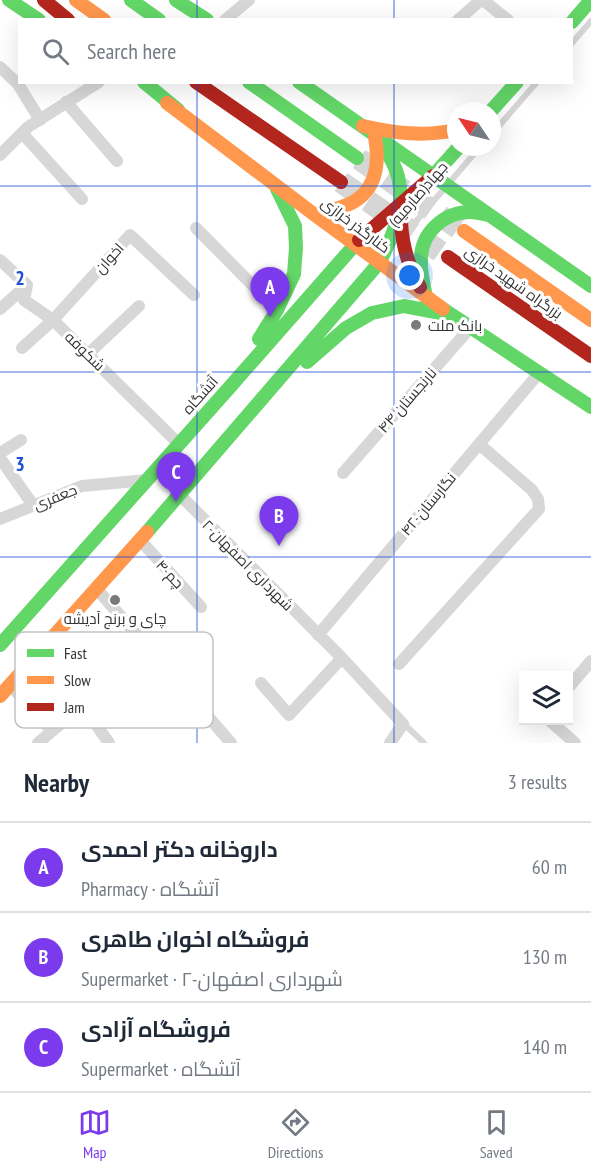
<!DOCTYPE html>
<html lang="en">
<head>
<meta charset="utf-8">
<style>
  body { margin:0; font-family:"PT Sans Narrow",Cairo,sans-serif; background:#f6f6f7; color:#1f2937 }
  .controls { position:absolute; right:18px; bottom:18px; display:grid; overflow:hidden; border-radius:0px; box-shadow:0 6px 24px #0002 }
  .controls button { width:54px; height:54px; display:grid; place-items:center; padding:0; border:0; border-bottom:2px solid #e0e1e3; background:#fff; color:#1f2937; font:30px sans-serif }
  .compass { position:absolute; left:447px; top:102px; width:54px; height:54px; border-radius:50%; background:#fff; box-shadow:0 6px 24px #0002; rotate:305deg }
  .you { position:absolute; left:410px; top:276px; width:21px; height:21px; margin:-15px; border:4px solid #fff; border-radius:50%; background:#1a73e8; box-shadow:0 0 0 9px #1a73e833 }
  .badge { display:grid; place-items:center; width:39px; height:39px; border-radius:50%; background:#7c3aed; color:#fff; font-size:20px; font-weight:700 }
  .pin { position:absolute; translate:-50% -50px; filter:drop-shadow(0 2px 3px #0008) }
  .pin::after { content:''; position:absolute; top:32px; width:21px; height:18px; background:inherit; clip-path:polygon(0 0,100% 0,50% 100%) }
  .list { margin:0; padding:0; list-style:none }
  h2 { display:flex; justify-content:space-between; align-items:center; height:78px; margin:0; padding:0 24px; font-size:26px }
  h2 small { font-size:20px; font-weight:400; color:#747a83 }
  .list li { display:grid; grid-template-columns:39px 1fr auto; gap:18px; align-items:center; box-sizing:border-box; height:90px; padding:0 24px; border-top:2px solid #e0e1e3 }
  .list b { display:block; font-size:22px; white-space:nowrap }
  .list p { margin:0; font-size:20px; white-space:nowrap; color:#747a83 }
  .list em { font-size:20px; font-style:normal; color:#747a83 }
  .icon { flex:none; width:33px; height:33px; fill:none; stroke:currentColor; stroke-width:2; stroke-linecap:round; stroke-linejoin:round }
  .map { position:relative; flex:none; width:591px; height:743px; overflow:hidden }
  .search { position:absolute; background:#fff; box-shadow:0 6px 24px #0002; left:18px; right:18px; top:18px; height:66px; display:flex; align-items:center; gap:15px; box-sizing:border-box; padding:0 21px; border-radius:0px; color:#747a83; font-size:22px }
  .sheet { height:348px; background:#fff }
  nav { display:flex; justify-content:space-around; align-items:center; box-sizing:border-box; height:84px; border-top:2px solid #e0e1e3; background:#fff; font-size:16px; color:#747a83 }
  nav a { display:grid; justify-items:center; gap:3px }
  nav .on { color:#7c3aed }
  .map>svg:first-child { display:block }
</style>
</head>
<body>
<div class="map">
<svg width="591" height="743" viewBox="0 0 591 743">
  <rect width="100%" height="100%" fill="#fff"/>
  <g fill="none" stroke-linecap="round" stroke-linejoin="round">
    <path stroke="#d6d6d6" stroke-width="22" stroke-dasharray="22 11" stroke-linecap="butt" d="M 359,159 L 462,231
      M 341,182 L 448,257"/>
    <path stroke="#d7d7d7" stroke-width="6" d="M 572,43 L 591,21
      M 492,134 L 537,82
      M 406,233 L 480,147
      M 404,724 L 424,743"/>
    <path stroke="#d7d7d7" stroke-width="12" d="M 483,0 L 508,20
      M 225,20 L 249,0
      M 458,20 L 481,0
      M 0,67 L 18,84 L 40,120
      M 66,102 L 117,161
      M 22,133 L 82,199
      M 0,155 L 28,127 L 99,82
      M 196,228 L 277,310
      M 0,260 L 27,285 L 24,300 L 53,320 L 179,444
      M 0,309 L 27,285
      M 22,348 L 53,320 L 130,235 L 194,295
      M 88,354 L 139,306
      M 0,453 L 21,440
      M 0,458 L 33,505
      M 343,473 L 470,328
      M 179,494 L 342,658 L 403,724 L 390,743
      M 0,519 L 82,486 L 147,480
      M 140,540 L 201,607
      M 96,588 L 231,743
      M 318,635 L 539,373
      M 399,664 L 539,509 L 538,499 L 532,490 L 479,444
      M 261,683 L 289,715 L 342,658
      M 10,685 L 52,731 L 83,706 L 109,743
      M 568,688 L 591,661
      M 148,706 L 136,690 L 165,666
      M 549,720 L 575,743
      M 38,743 L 52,731"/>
    <path stroke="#63d668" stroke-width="14" d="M 9,0 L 39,20
      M 131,0 L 159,20
      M 176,0 L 207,20
      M 572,22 L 591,0
      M 144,82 L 178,110
      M 249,82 L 357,158
      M 299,82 L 591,286
      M 491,111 L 517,82
      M 433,176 L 459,147
      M 426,297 C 424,285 420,272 421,259 C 421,233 444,212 470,212 C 477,212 483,214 489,215
      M 443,309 L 591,407
      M 259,339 L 277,310 L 294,274 L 296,248 L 295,226 L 277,189
      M 307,362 L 346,328 L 372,313 L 404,306 L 446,314
      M 147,532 L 379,263 C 396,231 410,196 392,161 C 387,152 380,143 374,134
      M 0,645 L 229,388 L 359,240"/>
    <path stroke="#ff974d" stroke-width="14" d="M 76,0 L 104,20
      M 167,103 L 315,215 L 443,309
      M 363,126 C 394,133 424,137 456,130
      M 315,215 C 326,212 337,209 347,205 C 376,193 380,165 375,137
      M 464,231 L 591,320
      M 0,696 L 147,532"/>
    <path stroke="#b3261e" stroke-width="14" d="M 44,0 L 68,20
      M 196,82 L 341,182
      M 401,221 C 402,246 408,266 420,287
      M 359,240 L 433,176
      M 448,257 L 591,356"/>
  </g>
  <path fill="none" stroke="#1d4ed8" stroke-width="1.5" stroke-opacity="0.55" d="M 197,0 L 197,20M 394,0 L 394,20M 197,82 L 197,743M 394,82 L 394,743M 0,186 L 591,186M 0,372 L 591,372M 0,557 L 591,557"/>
  <g fill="#7a7a7a" stroke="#fff" stroke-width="2">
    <circle cx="416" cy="325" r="6"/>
    <circle cx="115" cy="600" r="6"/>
  </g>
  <g text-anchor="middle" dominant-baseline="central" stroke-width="6" stroke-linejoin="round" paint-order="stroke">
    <g font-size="15" fill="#333" stroke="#fff">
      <text transform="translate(418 194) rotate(-49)">جهاد(صارمیه)</text>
      <text transform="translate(356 225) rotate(37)">کنارگذر خرازی</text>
      <text transform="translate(109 258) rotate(-48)">اخوان</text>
      <text transform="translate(514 282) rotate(35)">بزرگراه شهید خرازی</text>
      <text transform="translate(85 351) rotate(44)">شکوفه</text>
      <text transform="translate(200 395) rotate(-48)">آتشگاه</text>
      <text transform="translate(407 400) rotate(-49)">۴۴ نارنجستان</text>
      <text transform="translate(55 497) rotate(-22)">جعفری</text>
      <text transform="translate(428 504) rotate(-50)">۴۲-نگارستان</text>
      <text transform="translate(248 565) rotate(45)">۲-شهرداری اصفهان</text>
      <text transform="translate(170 574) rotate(47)">۴-چم</text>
    </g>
    <g font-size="15" fill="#333" stroke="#fff" text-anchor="start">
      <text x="428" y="325">بانک ملت</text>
      <text x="115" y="618" text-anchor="middle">چای و برنج آدیشه</text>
    </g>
  </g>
  <rect x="15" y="632" width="198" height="96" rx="9" fill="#fff" stroke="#c2c2c2" stroke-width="1.5"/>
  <rect x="27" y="649" width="27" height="8" fill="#63d668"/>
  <rect x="27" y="676" width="27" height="8" fill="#ff974d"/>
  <rect x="27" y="703" width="27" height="8" fill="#b3261e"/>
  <g font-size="16" fill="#333">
    <text x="64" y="659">Fast</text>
    <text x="64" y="686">Slow</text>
    <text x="64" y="713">Jam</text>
  </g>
  <g font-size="20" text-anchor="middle" font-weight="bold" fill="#1d4ed8" stroke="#fff" stroke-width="6" stroke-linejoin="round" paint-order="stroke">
    <text x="20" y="285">2</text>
    <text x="20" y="471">3</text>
  </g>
</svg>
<div class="controls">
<button><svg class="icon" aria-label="layers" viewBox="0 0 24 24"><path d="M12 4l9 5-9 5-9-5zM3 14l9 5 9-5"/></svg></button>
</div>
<svg class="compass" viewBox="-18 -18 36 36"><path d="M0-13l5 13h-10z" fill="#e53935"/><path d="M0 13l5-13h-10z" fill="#747a83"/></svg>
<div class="you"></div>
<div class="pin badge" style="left:270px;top:317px">A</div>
<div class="pin badge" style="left:279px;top:546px">B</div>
<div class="pin badge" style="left:176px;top:502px">C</div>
<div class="search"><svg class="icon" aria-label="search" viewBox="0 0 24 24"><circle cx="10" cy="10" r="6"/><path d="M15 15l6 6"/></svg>Search here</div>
</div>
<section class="sheet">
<h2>Nearby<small>3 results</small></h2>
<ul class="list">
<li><span class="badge">A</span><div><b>داروخانه دکتر احمدی</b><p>Pharmacy · آتشگاه</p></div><em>60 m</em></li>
<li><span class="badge">B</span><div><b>فروشگاه اخوان طاهری</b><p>Supermarket · ۲-شهرداری اصفهان</p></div><em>130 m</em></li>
<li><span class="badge">C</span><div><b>فروشگاه آزادی</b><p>Supermarket · آتشگاه</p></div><em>140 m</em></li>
</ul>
</section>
<nav>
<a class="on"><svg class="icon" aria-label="map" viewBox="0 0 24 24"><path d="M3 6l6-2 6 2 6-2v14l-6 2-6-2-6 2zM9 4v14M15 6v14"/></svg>Map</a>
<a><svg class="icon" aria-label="directions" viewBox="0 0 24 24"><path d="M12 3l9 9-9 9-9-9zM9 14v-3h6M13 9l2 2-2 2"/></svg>Directions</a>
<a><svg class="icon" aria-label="saved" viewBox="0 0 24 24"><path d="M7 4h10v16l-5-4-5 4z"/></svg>Saved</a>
</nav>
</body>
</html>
